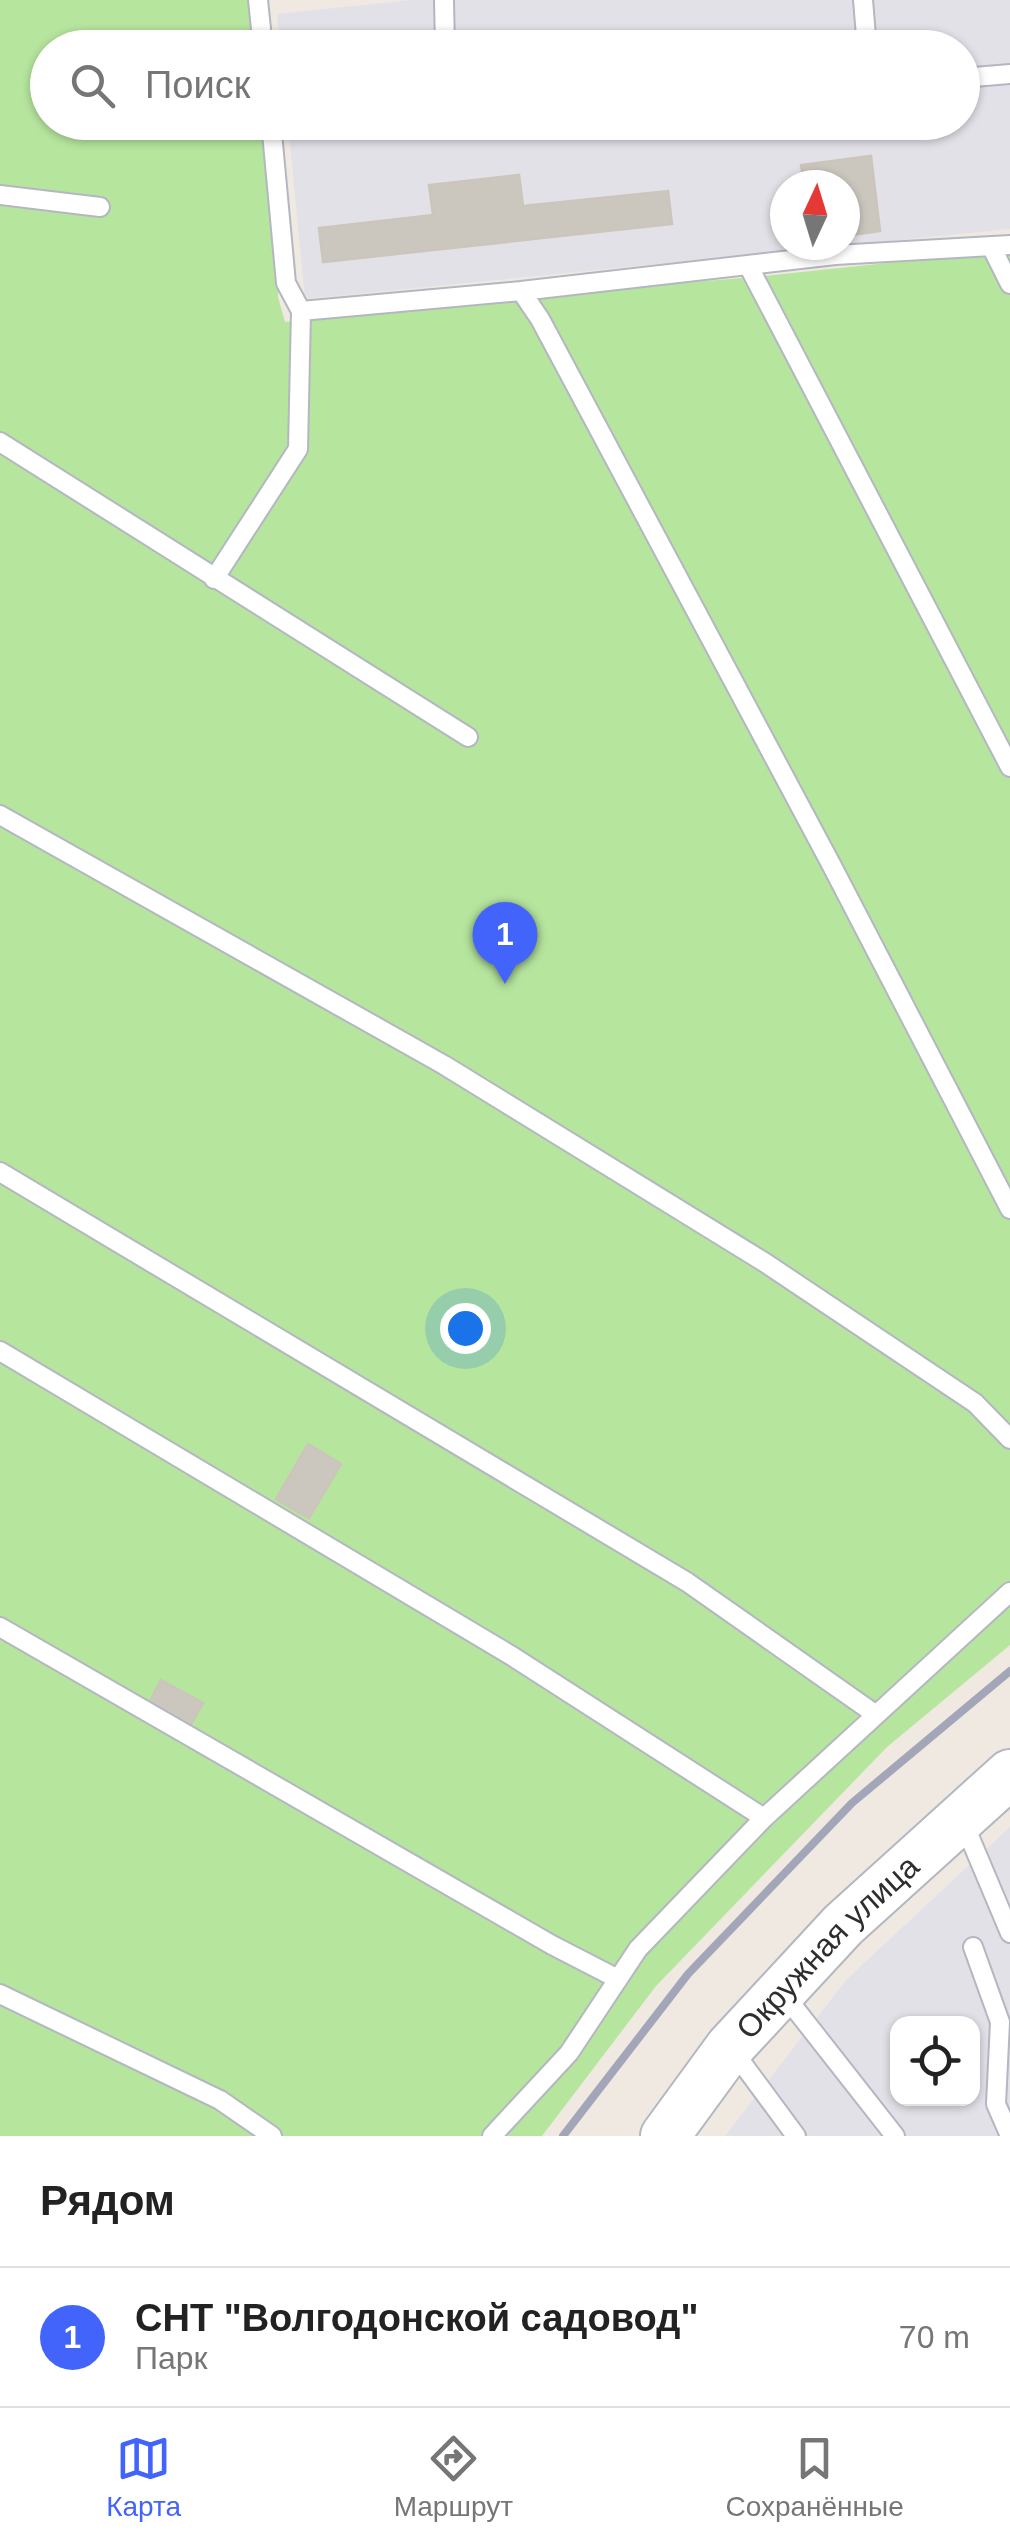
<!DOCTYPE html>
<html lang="ru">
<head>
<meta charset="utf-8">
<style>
  body { margin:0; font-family:Helvetica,sans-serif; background:#f6f6f6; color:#222 }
  .controls { position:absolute; right:30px; bottom:30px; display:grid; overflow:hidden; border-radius:20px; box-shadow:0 2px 8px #0004 }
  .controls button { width:90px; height:90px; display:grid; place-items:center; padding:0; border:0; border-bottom:2px solid #e0e0e0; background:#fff; color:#222; font:50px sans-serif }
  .compass { position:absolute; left:770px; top:170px; width:90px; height:90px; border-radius:50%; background:#fff; box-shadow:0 2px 8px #0004; rotate:4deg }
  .you { position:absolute; left:465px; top:1328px; width:35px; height:35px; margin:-25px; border:8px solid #fff; border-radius:50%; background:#1a73e8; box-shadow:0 0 0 15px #1a73e833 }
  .badge { display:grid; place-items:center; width:65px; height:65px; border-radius:50%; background:#4264fb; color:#fff; font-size:32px; font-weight:700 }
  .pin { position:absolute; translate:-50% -82px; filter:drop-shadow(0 2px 5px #0008) }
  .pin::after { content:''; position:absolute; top:52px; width:35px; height:30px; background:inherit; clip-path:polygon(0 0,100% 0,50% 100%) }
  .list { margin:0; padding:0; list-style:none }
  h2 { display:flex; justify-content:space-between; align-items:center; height:130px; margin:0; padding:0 40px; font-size:42px }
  h2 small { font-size:32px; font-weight:400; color:#767676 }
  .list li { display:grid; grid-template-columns:65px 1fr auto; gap:30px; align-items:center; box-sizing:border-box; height:140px; padding:0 40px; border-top:2px solid #e0e0e0 }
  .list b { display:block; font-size:38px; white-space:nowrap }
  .list p { margin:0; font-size:32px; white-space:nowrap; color:#767676 }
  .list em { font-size:32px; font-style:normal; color:#767676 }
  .icon { flex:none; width:55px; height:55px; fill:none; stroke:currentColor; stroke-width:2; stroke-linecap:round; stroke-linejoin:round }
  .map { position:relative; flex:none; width:1010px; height:2136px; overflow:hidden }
  .search { position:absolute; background:#fff; box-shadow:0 2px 8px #0004; left:30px; right:30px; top:30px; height:110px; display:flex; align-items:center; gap:25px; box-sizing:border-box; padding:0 35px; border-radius:55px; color:#767676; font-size:38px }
  .sheet { height:270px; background:#fff }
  nav { display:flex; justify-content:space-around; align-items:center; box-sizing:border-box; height:140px; border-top:2px solid #e0e0e0; background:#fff; font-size:28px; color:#767676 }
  nav a { display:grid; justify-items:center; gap:5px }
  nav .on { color:#4264fb }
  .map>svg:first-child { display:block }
</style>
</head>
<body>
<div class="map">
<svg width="1010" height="2136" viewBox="0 0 1010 2136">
  <rect width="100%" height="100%" fill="#efe9e1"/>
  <path fill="#e3e1e8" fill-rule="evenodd" d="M 411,0 L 1010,0 L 1010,229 L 305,299 L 288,123 L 962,122 L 962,48 L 280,48 L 277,14 ZM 785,185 L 845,185 L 845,245 L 785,245 Z
    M 1010,1827 L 1010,2136 L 725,2136 L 847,1979 ZM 898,2024 L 972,2024 L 972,2098 L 898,2098 Z"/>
  <path fill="#b6e59e" d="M 0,0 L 249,0 L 254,47 L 48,48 L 48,122 L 263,123 L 278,257 L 278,297 L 285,322 L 503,297 L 756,277 L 1010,250 L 1010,1645 L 887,1747 L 656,1986 L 542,2136 L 0,2136 Z"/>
  <path fill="#cbc7bf" stroke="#cbc5ba" stroke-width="2.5" d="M 871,156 L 880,231 L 845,236 L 845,185 L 804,185 L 801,165 Z
    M 519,175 L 523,206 L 668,191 L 672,224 L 323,262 L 319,228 L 433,215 L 429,185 Z
    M 308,1444 L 341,1464 L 309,1518 L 276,1499 Z
    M 161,1680 L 203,1703 L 190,1726 L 149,1703 Z"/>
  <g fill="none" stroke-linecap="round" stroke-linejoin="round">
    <defs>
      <path id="lane" d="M 258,0 L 263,48
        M 444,0 L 445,48
        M 863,0 L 867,48
        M 962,78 L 1010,74
        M 271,122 L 286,283 L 301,311 L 521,291 L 835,255 L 1010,245
        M 0,195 L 100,207
        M 992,248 L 1010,284
        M 749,267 L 1010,767
        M 521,291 L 540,319 L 832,866 L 1010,1209
        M 0,442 L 468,737
        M 214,579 L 298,449 L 301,311
        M 0,815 L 444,1065 L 764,1262 L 975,1403 L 1010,1439
        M 0,1172 L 687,1582 L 875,1714
        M 0,1351 L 512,1656 L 764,1818
        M 0,1627 L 552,1945 L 618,1979
        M 962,1819 L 1010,1933
        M 973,1947 L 1000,2022 L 996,2104 L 1010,2136
        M 782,1992 L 895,2136
        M 0,1994 L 220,2100 L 272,2136
        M 731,2048 L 796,2136
        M 492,2136 L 569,2053 L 638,1949 L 764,1818 L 1010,1592"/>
      <g id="secondary">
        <path id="s1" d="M 665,2136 L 730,2047 L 843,1925 L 1010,1774"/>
      </g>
    </defs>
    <use href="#lane" stroke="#b4b7c1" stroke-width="22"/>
    <use href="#secondary" stroke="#b4b7c1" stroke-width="52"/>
    <use href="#lane" stroke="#fff" stroke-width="18"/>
    <use href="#secondary" stroke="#fff" stroke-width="48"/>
    <path stroke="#a3a6b8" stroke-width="8" d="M 563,2136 L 688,1974 L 852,1803 L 1010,1671"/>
  </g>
  <g text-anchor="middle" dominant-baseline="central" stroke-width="9" stroke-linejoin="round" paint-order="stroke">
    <g font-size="32" fill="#2e2e2e" stroke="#fff">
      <text stroke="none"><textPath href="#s1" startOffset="250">Окружная улица</textPath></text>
    </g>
  </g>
</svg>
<div class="controls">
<button><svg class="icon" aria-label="locate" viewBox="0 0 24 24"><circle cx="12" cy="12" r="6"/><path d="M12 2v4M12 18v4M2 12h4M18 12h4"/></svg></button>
</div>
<svg class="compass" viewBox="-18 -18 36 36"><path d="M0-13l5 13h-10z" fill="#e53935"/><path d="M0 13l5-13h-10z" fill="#767676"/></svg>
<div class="you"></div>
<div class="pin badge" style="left:505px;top:984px">1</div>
<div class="search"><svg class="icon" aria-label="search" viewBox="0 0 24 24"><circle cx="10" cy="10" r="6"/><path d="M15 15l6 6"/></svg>Поиск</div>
</div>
<section class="sheet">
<h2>Рядом<small></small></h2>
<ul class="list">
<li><span class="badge">1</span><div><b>СНТ &quot;Волгодонской садовод&quot;</b><p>Парк</p></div><em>70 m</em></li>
</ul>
</section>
<nav>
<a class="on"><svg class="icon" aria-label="map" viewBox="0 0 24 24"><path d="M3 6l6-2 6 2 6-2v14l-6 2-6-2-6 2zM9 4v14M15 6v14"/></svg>Карта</a>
<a><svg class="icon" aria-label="directions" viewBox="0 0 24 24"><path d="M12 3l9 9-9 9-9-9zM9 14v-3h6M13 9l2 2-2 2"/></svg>Маршрут</a>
<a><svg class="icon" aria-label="saved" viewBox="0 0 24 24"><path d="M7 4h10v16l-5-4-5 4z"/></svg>Сохранённые</a>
</nav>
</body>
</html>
